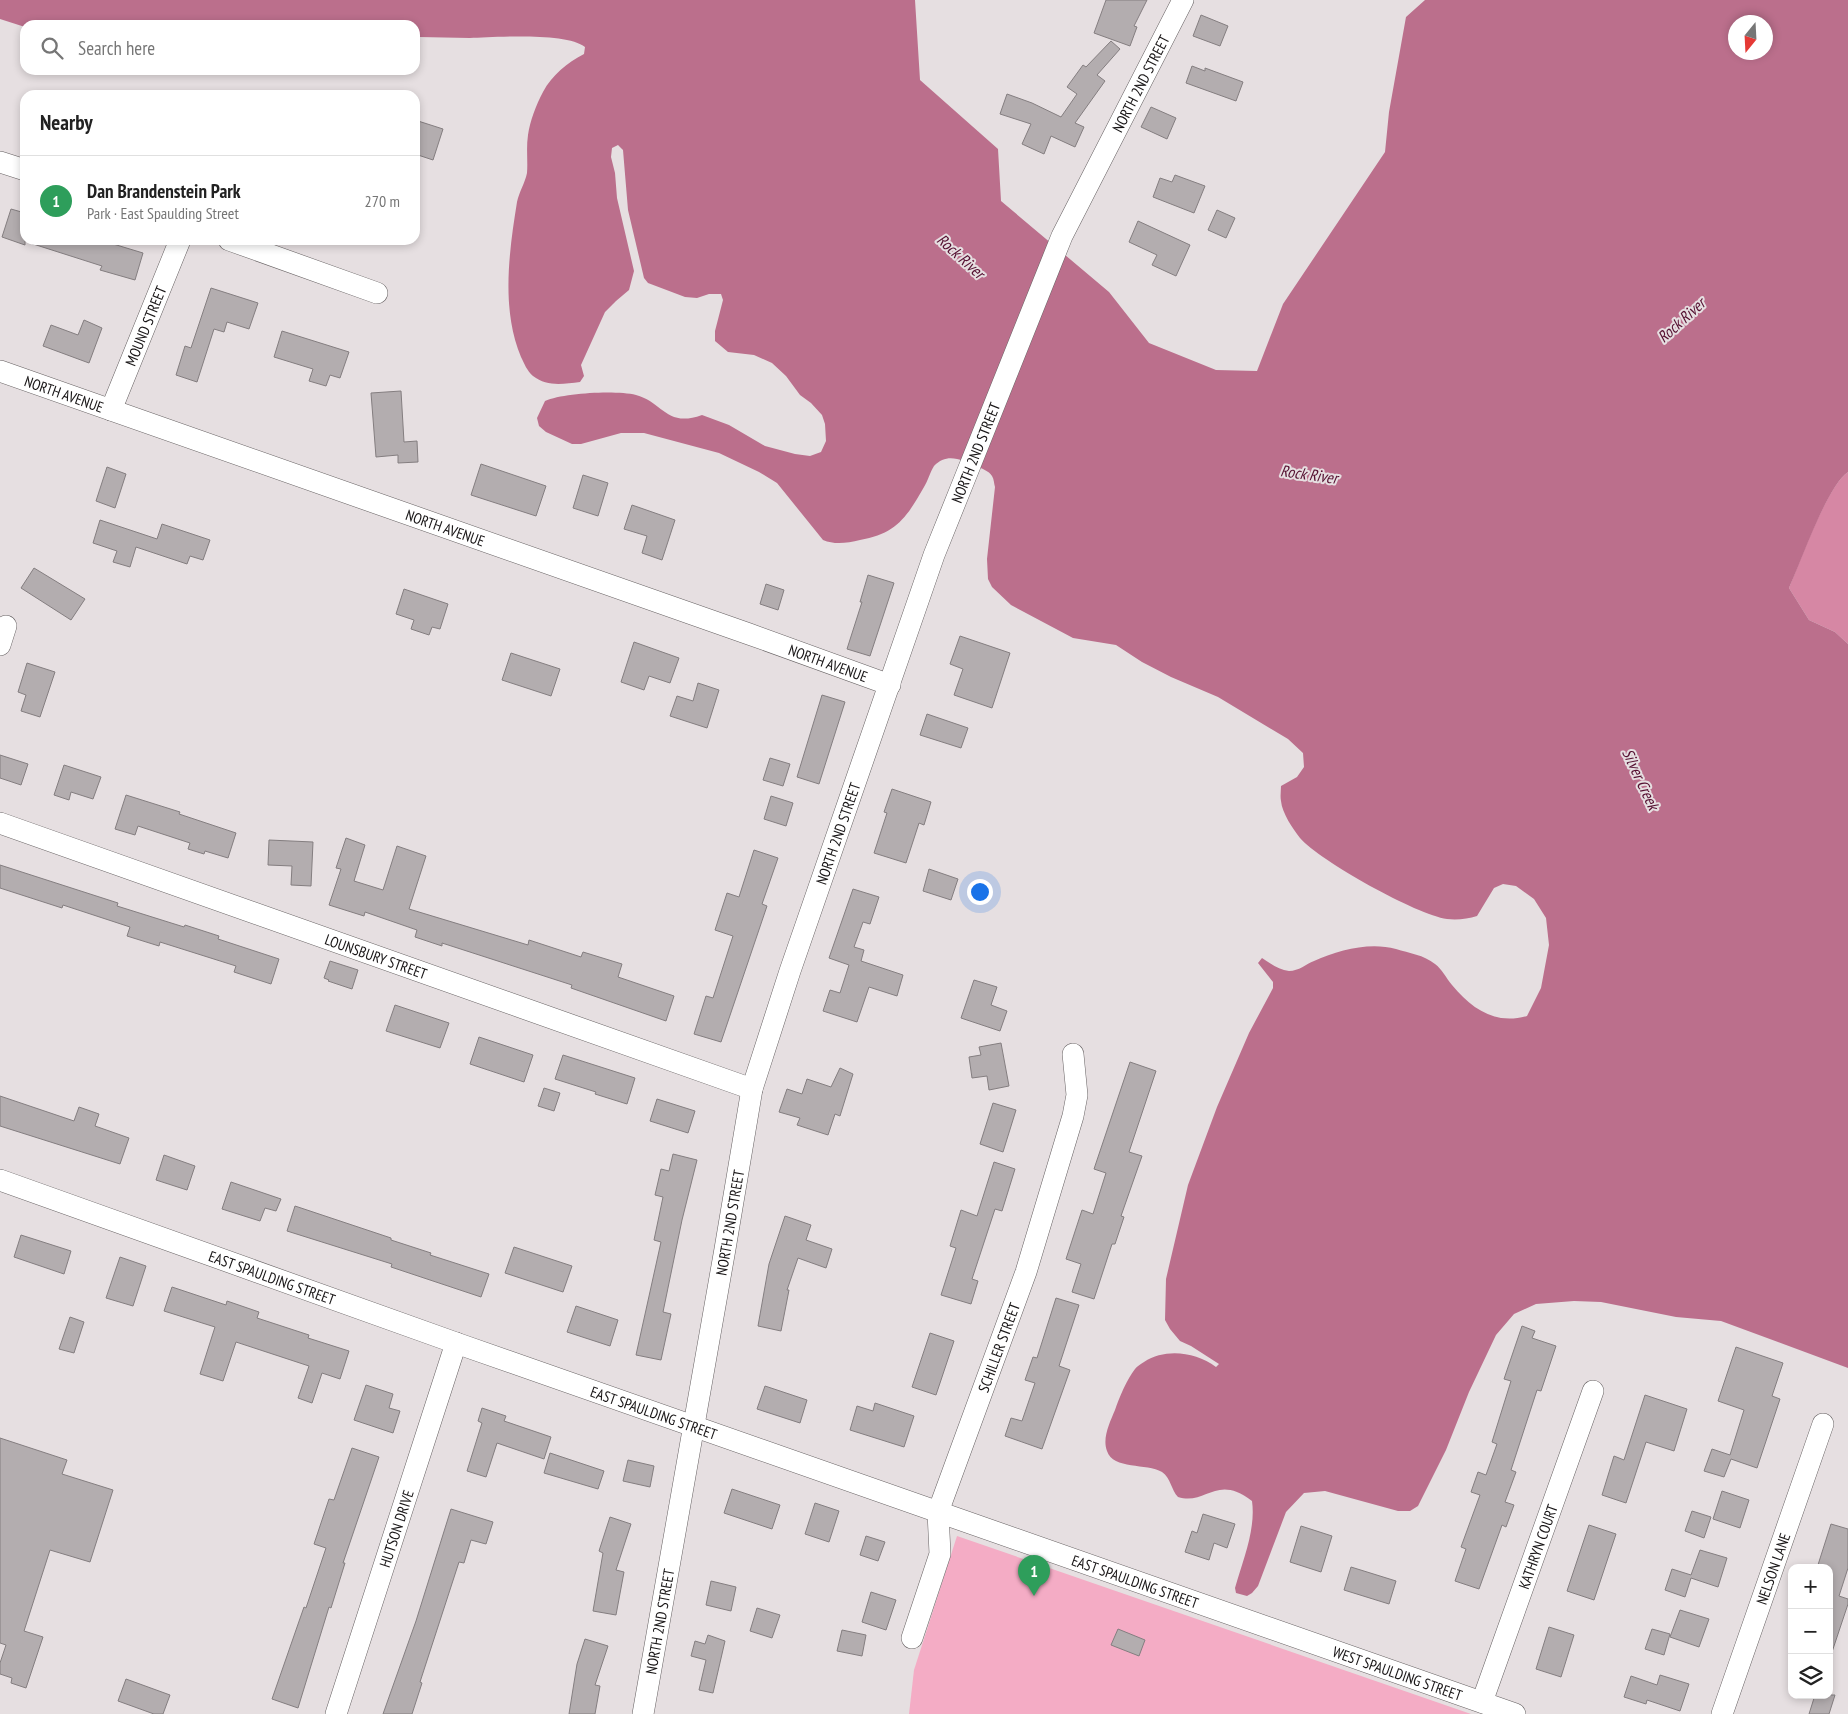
<!DOCTYPE html>
<html lang="en">
<head>
<meta charset="utf-8">
<style>
  body { margin:0; font-family:"PT Sans Narrow",sans-serif; background:#f6f6f6; color:#222 }
  .controls { position:absolute; right:15px; bottom:15px; display:grid; overflow:hidden; border-radius:10px; box-shadow:0 2px 8px #0003 }
  .controls button { width:45px; height:45px; display:grid; place-items:center; padding:0; border:0; border-bottom:1px solid #e0e0e0; background:#fff; color:#222; font:25px sans-serif }
  .compass { position:absolute; left:1728px; top:15px; width:45px; height:45px; border-radius:50%; background:#fff; box-shadow:0 2px 8px #0003; rotate:198deg }
  .you { position:absolute; left:979px; top:891px; width:18px; height:18px; margin:-12px; border:4px solid #fff; border-radius:50%; background:#1a73e8; box-shadow:0 0 0 8px #1a73e833 }
  .badge { display:grid; place-items:center; width:32px; height:32px; border-radius:50%; background:#278639; color:#fff; font-size:16px; font-weight:700 }
  .pin { position:absolute; translate:-50% -41px; filter:drop-shadow(0 1px 2px #0008) }
  .pin::after { content:''; position:absolute; top:26px; width:18px; height:15px; background:inherit; clip-path:polygon(0 0,100% 0,50% 100%) }
  .list { margin:0; padding:0; list-style:none }
  h2 { display:flex; justify-content:space-between; align-items:center; height:65px; margin:0; padding:0 20px; font-size:21px }
  h2 small { font-size:16px; font-weight:400; color:#767676 }
  .list li { display:grid; grid-template-columns:32px 1fr auto; gap:15px; align-items:center; box-sizing:border-box; height:90px; padding:0 20px; border-top:1px solid #e0e0e0 }
  .list b { display:block; font-size:19px; white-space:nowrap }
  .list p { margin:0; font-size:16px; white-space:nowrap; color:#767676 }
  .list em { font-size:16px; font-style:normal; color:#767676 }
  .icon { flex:none; width:28px; height:28px; fill:none; stroke:currentColor; stroke-width:2; stroke-linecap:round; stroke-linejoin:round }
  .map { position:relative; flex:none; width:1848px; height:1714px; overflow:hidden }
  .search { position:absolute; background:#fff; box-shadow:0 2px 8px #0003; left:20px; top:20px; width:400px; height:55px; display:flex; align-items:center; gap:12px; box-sizing:border-box; padding:0 18px; border-radius:15px; color:#767676; font-size:19px }
  .panel { position:absolute; background:#fff; box-shadow:0 2px 8px #0003; left:20px; top:90px; width:400px; height:155px; border-radius:15px }
  .map>svg:first-child { display:block }
</style>
</head>
<body>
<div class="map">
<svg width="1848" height="1714" viewBox="0 0 1848 1714">
  <rect width="100%" height="100%" fill="#e6dfe1"/>
  <path fill="#f4acc5" d="M 957,1536 L 1471,1714 L 909,1714 L 914,1670 Z"/>
  <path fill="#d687a4" d="M 1848,472 L 1848,644 L 1835,632 L 1809,620 L 1789,588 C 1800,562 1827,486 1848,472 Z"/>
  <path fill="#bb6f8c" fill-rule="evenodd" d="M 0,0 L 915,0 L 920,80 L 998,149 L 1001,201 L 1109,292 L 1149,343 L 1216,370 L 1257,371 L 1283,304 L 1385,152 L 1389,112 L 1406,17 L 1425,0 L 1848,0 L 1848,472 C 1827,486 1801,562 1789,588 L 1809,620 L 1835,632 L 1848,644 L 1848,1368 L 1721,1321 L 1676,1317 L 1601,1302 L 1574,1301 L 1536,1304 L 1514,1314 L 1496,1335 L 1469,1392 L 1446,1450 L 1418,1506 L 1410,1511 L 1398,1511 L 1325,1491 L 1304,1493 L 1286,1512 L 1258,1586 L 1252,1593 L 1247,1596 L 1236,1593 L 1235,1588 C 1243,1560 1256,1529 1252,1501 C 1216,1473 1206,1506 1178,1497 C 1171,1490 1171,1478 1162,1472 C 1147,1463 1113,1470 1107,1451 C 1102,1438 1110,1422 1115,1410 C 1119,1398 1127,1379 1135,1369 C 1137,1366 1141,1364 1144,1362 C 1166,1348 1195,1352 1216,1367 L 1219,1364 L 1191,1346 L 1180,1341 L 1170,1329 L 1165,1320 L 1166,1279 L 1188,1185 L 1217,1107 L 1249,1033 L 1273,988 L 1273,982 L 1258,963 L 1262,958 C 1270,963 1279,970 1289,971 C 1299,971 1306,964 1314,961 C 1339,950 1369,942 1396,949 C 1409,953 1424,955 1435,964 C 1442,969 1446,978 1452,985 C 1472,1009 1495,1025 1527,1016 L 1541,988 L 1549,945 L 1546,918 L 1534,899 L 1516,886 L 1503,884 L 1494,888 L 1477,916 C 1468,919 1457,920 1447,919 C 1417,915 1320,861 1300,838 C 1293,829 1282,813 1281,801 C 1280,796 1281,791 1281,786 L 1297,777 L 1304,767 L 1303,753 L 1288,739 L 1218,697 L 1171,677 L 1142,662 L 1116,645 L 1073,638 L 1011,605 L 992,587 L 988,579 L 987,559 L 995,487 C 994,484 994,479 992,476 C 989,471 981,468 976,466 C 962,460 947,452 934,466 C 930,472 928,481 924,487 C 907,517 896,534 860,540 C 847,543 835,545 823,540 L 777,483 L 759,472 L 719,453 L 644,433 L 621,433 L 581,444 L 572,444 L 546,432 L 539,426 L 537,418 L 545,401 C 564,393 615,390 636,395 C 663,402 666,428 702,415 L 729,425 L 765,446 L 795,454 L 810,456 L 821,452 L 826,441 L 825,424 L 822,415 L 811,403 L 800,395 L 786,376 L 772,363 L 754,355 L 728,352 L 715,341 L 715,331 L 723,300 L 721,294 L 709,294 L 697,298 L 685,297 L 648,283 L 644,278 L 628,210 L 623,150 L 618,145 L 612,148 L 611,157 L 615,173 L 617,198 L 634,271 L 629,290 L 616,301 L 605,312 L 581,365 L 584,376 L 580,382 C 563,384 547,387 533,376 C 527,371 524,363 521,357 C 501,309 509,252 517,202 C 519,192 525,183 527,173 C 528,161 526,148 528,135 C 530,121 536,105 543,92 C 552,75 567,63 584,54 L 585,47 C 567,32 494,37 470,38 C 453,38 436,37 419,37 L 415,36 L 415,25 L 25,25 L 25,27 L 0,19 ZM 1736,22 L 1766,22 L 1766,52 L 1736,52 Z"/>
  <path fill="#b3adaf" stroke="#847e80" d="M 1106,0 L 1147,0 L 1134,26 L 1137,27 L 1130,46 L 1094,33 Z
    M 1201,15 L 1228,26 L 1220,46 L 1193,36 Z
    M 1111,41 L 1120,49 L 1097,75 L 1105,81 L 1075,123 L 1084,127 L 1075,147 L 1051,136 L 1044,154 L 1022,144 L 1031,124 L 1000,114 L 1007,94 L 1032,103 L 1061,117 L 1077,94 L 1067,87 L 1083,65 L 1086,67 Z
    M 1192,66 L 1205,71 L 1205,68 L 1243,82 L 1236,101 L 1186,83 Z
    M 1151,107 L 1176,118 L 1167,139 L 1141,127 Z
    M 415,120 L 443,129 L 433,160 L 415,154 Z
    M 1175,175 L 1205,186 L 1194,213 L 1153,197 L 1160,178 L 1172,182 Z
    M 11,209 L 25,213 L 25,245 L 2,237 Z
    M 1217,210 L 1235,218 L 1226,238 L 1208,230 Z
    M 1138,221 L 1190,245 L 1176,276 L 1152,265 L 1157,255 L 1129,242 Z
    M 31,240 L 100,240 L 143,253 L 135,280 L 100,270 L 102,266 L 30,243 Z
    M 211,288 L 258,303 L 249,329 L 227,322 L 224,332 L 214,329 L 197,382 L 176,375 L 185,346 L 191,348 Z
    M 84,320 L 102,328 L 89,363 L 43,346 L 51,325 L 78,335 Z
    M 282,331 L 349,352 L 340,378 L 330,375 L 326,386 L 309,381 L 313,369 L 274,357 Z
    M 401,391 L 404,442 L 417,441 L 418,462 L 398,463 L 398,455 L 376,457 L 371,393 Z
    M 481,464 L 546,486 L 536,516 L 471,495 Z
    M 107,467 L 126,474 L 115,508 L 96,501 Z
    M 583,475 L 608,483 L 598,516 L 573,508 Z
    M 632,505 L 675,520 L 662,560 L 642,553 L 647,536 L 624,529 Z
    M 100,520 L 157,539 L 162,524 L 210,540 L 203,560 L 190,556 L 187,564 L 136,547 L 130,567 L 113,562 L 117,551 L 93,543 Z
    M 34,568 L 85,599 L 71,620 L 21,588 Z
    M 868,575 L 894,583 L 870,656 L 847,649 L 862,602 L 860,602 Z
    M 766,584 L 784,590 L 778,610 L 760,604 Z
    M 404,589 L 448,604 L 440,629 L 432,627 L 429,635 L 411,629 L 414,620 L 396,614 Z
    M 960,636 L 1010,653 L 992,708 L 954,695 L 963,669 L 950,664 Z
    M 634,642 L 679,658 L 670,683 L 649,676 L 644,690 L 621,682 Z
    M 511,653 L 560,669 L 551,696 L 502,680 Z
    M 27,663 L 55,672 L 40,717 L 21,711 L 26,695 L 18,692 Z
    M 698,683 L 719,690 L 707,728 L 670,716 L 677,696 L 693,701 Z
    M 822,695 L 845,702 L 819,784 L 797,777 Z
    M 927,714 L 968,728 L 961,748 L 920,735 Z
    M 0,755 L 28,764 L 21,785 L 0,778 Z
    M 770,758 L 790,764 L 783,786 L 763,780 Z
    M 64,765 L 101,777 L 93,799 L 71,792 L 69,800 L 54,795 Z
    M 892,789 L 931,802 L 924,825 L 919,823 L 906,863 L 874,853 L 887,813 L 884,812 Z
    M 126,795 L 180,812 L 179,814 L 236,833 L 228,858 L 205,851 L 204,854 L 188,849 L 190,843 L 138,826 L 135,835 L 115,829 Z
    M 771,796 L 793,803 L 786,826 L 764,819 Z
    M 346,838 L 365,845 L 354,881 L 383,890 L 397,846 L 426,856 L 409,909 L 528,945 L 529,940 L 581,957 L 583,952 L 622,964 L 618,977 L 674,996 L 666,1021 L 571,988 L 572,985 L 442,943 L 442,946 L 415,937 L 417,930 L 365,912 L 364,916 L 329,905 L 341,869 L 336,868 Z
    M 269,840 L 313,842 L 311,886 L 291,885 L 292,866 L 268,865 Z
    M 754,850 L 778,858 L 762,904 L 767,906 L 721,1042 L 694,1034 L 706,996 L 713,998 L 733,936 L 715,930 L 727,893 L 739,897 Z
    M 0,865 L 118,903 L 117,906 L 184,927 L 185,925 L 219,936 L 218,939 L 279,959 L 271,984 L 234,972 L 236,966 L 160,942 L 159,946 L 127,936 L 130,927 L 63,905 L 62,908 L 0,888 Z
    M 929,869 L 958,879 L 951,900 L 923,891 Z
    M 853,889 L 879,897 L 870,924 L 863,922 L 854,947 L 864,950 L 861,961 L 903,975 L 897,996 L 869,987 L 857,1022 L 823,1011 L 830,990 L 840,993 L 849,965 L 829,958 Z
    M 330,961 L 358,970 L 352,989 L 328,981 L 329,980 L 324,978 Z
    M 974,980 L 997,987 L 991,1005 L 1007,1011 L 1000,1031 L 961,1018 Z
    M 395,1005 L 449,1023 L 440,1048 L 386,1031 Z
    M 479,1037 L 533,1055 L 524,1082 L 470,1064 Z
    M 1001,1043 L 1009,1086 L 989,1090 L 987,1076 L 972,1078 L 969,1057 L 981,1055 L 979,1047 Z
    M 563,1055 L 635,1078 L 627,1104 L 595,1094 L 596,1092 L 555,1079 Z
    M 1130,1062 L 1156,1071 L 1129,1152 L 1142,1156 L 1121,1216 L 1124,1217 L 1115,1244 L 1112,1244 L 1094,1299 L 1072,1292 L 1081,1264 L 1066,1259 L 1082,1210 L 1093,1214 L 1106,1173 L 1094,1169 Z
    M 840,1068 L 853,1074 L 840,1116 L 835,1114 L 828,1135 L 797,1125 L 800,1118 L 779,1112 L 787,1089 L 802,1094 L 807,1079 L 831,1087 Z
    M 544,1088 L 560,1093 L 554,1111 L 538,1106 Z
    M 0,1096 L 74,1121 L 79,1107 L 99,1114 L 95,1126 L 129,1138 L 120,1164 L 0,1126 Z
    M 657,1099 L 695,1111 L 688,1133 L 650,1121 Z
    M 993,1103 L 1016,1110 L 1003,1152 L 980,1144 Z
    M 673,1154 L 697,1160 L 682,1220 L 663,1312 L 671,1314 L 661,1360 L 636,1355 L 661,1242 L 654,1240 L 663,1197 L 655,1195 L 661,1169 L 669,1171 Z
    M 164,1155 L 195,1166 L 187,1190 L 156,1180 Z
    M 994,1162 L 1015,1169 L 1002,1211 L 995,1209 L 972,1279 L 978,1281 L 971,1304 L 941,1295 L 956,1248 L 950,1246 L 961,1210 L 977,1216 Z
    M 231,1182 L 281,1199 L 276,1211 L 265,1208 L 260,1221 L 222,1209 Z
    M 295,1206 L 391,1238 L 391,1240 L 431,1253 L 430,1255 L 489,1274 L 481,1297 L 391,1267 L 392,1264 L 287,1231 Z
    M 785,1216 L 811,1225 L 806,1240 L 832,1249 L 826,1268 L 798,1258 L 787,1290 L 789,1290 L 781,1331 L 758,1326 L 769,1264 Z
    M 21,1235 L 71,1251 L 64,1274 L 14,1257 Z
    M 514,1247 L 572,1266 L 563,1292 L 505,1273 Z
    M 120,1257 L 146,1266 L 133,1306 L 106,1298 Z
    M 172,1287 L 226,1305 L 227,1301 L 259,1312 L 257,1318 L 309,1335 L 308,1338 L 349,1351 L 340,1379 L 322,1373 L 312,1403 L 298,1398 L 309,1366 L 236,1342 L 223,1381 L 200,1374 L 215,1327 L 164,1311 Z
    M 1056,1298 L 1079,1305 L 1059,1366 L 1070,1370 L 1042,1449 L 1005,1436 L 1011,1418 L 1022,1421 L 1035,1383 L 1025,1380 L 1033,1357 L 1037,1358 Z
    M 576,1306 L 618,1320 L 610,1346 L 567,1332 Z
    M 70,1317 L 84,1322 L 74,1353 L 59,1349 Z
    M 1522,1326 L 1535,1331 L 1532,1338 L 1556,1346 L 1541,1391 L 1537,1390 L 1511,1470 L 1516,1472 L 1505,1502 L 1514,1505 L 1506,1527 L 1502,1525 L 1479,1589 L 1455,1581 L 1466,1549 L 1461,1547 L 1480,1495 L 1471,1492 L 1478,1472 L 1486,1475 L 1497,1444 L 1492,1442 L 1511,1381 L 1504,1379 Z
    M 930,1333 L 954,1341 L 936,1395 L 912,1387 Z
    M 1736,1347 L 1783,1363 L 1772,1396 L 1780,1399 L 1757,1468 L 1731,1459 L 1724,1477 L 1704,1471 L 1712,1449 L 1730,1455 L 1744,1410 L 1718,1401 Z
    M 366,1385 L 393,1394 L 389,1408 L 400,1411 L 393,1433 L 354,1420 Z
    M 765,1386 L 807,1400 L 800,1423 L 757,1409 Z
    M 1645,1395 L 1687,1409 L 1674,1451 L 1646,1442 L 1626,1503 L 1602,1495 L 1614,1456 L 1624,1460 Z
    M 875,1403 L 914,1416 L 904,1447 L 850,1430 L 857,1406 L 873,1411 Z
    M 482,1408 L 506,1416 L 504,1421 L 551,1437 L 544,1459 L 497,1443 L 486,1477 L 467,1471 L 482,1423 L 478,1421 Z
    M 0,1438 L 67,1460 L 62,1474 L 113,1490 L 90,1562 L 50,1550 L 24,1631 L 43,1637 L 26,1688 L 11,1683 L 12,1678 L 0,1674 L 0,1663 L 6,1645 L 0,1643 Z
    M 352,1448 L 379,1457 L 343,1563 L 345,1563 L 331,1608 L 329,1607 L 298,1708 L 272,1699 L 304,1607 L 306,1608 L 326,1548 L 314,1544 L 329,1499 L 334,1500 Z
    M 550,1453 L 604,1471 L 598,1489 L 544,1473 Z
    M 628,1460 L 654,1466 L 650,1487 L 623,1481 Z
    M 732,1489 L 780,1505 L 772,1529 L 724,1513 Z
    M 1722,1491 L 1749,1500 L 1740,1528 L 1713,1519 Z
    M 815,1503 L 839,1511 L 829,1542 L 805,1534 Z
    M 451,1509 L 493,1522 L 486,1544 L 471,1540 L 464,1563 L 459,1562 L 420,1682 L 422,1683 L 412,1714 L 383,1714 L 416,1621 Z
    M 1692,1511 L 1711,1517 L 1704,1538 L 1685,1531 Z
    M 1203,1514 L 1235,1524 L 1227,1548 L 1214,1543 L 1209,1560 L 1185,1552 L 1192,1531 L 1197,1533 Z
    M 610,1517 L 631,1524 L 616,1570 L 624,1572 L 616,1615 L 593,1611 L 603,1553 L 599,1551 Z
    M 1831,1524 L 1848,1529 L 1848,1568 L 1839,1596 L 1848,1599 L 1848,1604 L 1832,1652 L 1829,1652 L 1829,1568 L 1817,1568 Z
    M 1589,1525 L 1616,1534 L 1594,1600 L 1567,1591 Z
    M 1301,1526 L 1332,1536 L 1321,1572 L 1290,1562 Z
    M 866,1536 L 885,1542 L 878,1561 L 860,1555 Z
    M 1700,1550 L 1727,1558 L 1718,1587 L 1691,1578 L 1685,1597 L 1665,1590 L 1672,1569 L 1691,1575 Z
    M 1351,1567 L 1396,1581 L 1389,1604 L 1344,1590 Z
    M 711,1581 L 736,1587 L 731,1611 L 706,1605 Z
    M 871,1592 L 896,1600 L 886,1630 L 862,1622 Z
    M 757,1608 L 780,1615 L 772,1638 L 750,1631 Z
    M 1680,1610 L 1709,1619 L 1699,1647 L 1670,1637 Z
    M 1549,1627 L 1574,1635 L 1561,1677 L 1536,1669 Z
    M 1118,1629 L 1145,1640 L 1139,1656 L 1111,1645 Z
    M 1652,1629 L 1670,1634 L 1664,1655 L 1645,1649 Z
    M 842,1630 L 866,1635 L 862,1656 L 837,1651 Z
    M 708,1635 L 725,1641 L 713,1693 L 699,1690 L 706,1660 L 691,1656 L 695,1641 L 705,1644 Z
    M 585,1639 L 608,1646 L 595,1685 L 600,1686 L 595,1714 L 569,1714 L 577,1664 Z
    M 1660,1675 L 1689,1684 L 1680,1711 L 1647,1700 L 1646,1704 L 1624,1697 L 1631,1676 L 1657,1685 Z
    M 126,1679 L 170,1695 L 163,1714 L 154,1714 L 118,1701 Z
    M 1815,1695 L 1835,1695 L 1829,1714 L 1809,1714 Z"/>
  <g fill="none" stroke-linecap="round" stroke-linejoin="round">
    <defs>
      <g id="minor">
        <path d="M 0,162 L 25,170"/>
        <path d="M 229,240 L 377,293"/>
        <path id="s1" d="M 0,371 L 749,634 L 890,685"/>
        <path id="s2" d="M 111,410 L 180,240"/>
        <path d="M 0,645 L 6,626"/>
        <path id="s3" d="M 0,823 L 752,1089"/>
        <path id="s4" d="M 0,1180 L 456,1343 L 1515,1714"/>
        <path id="s5" d="M 912,1638 L 940,1554 L 938,1512 L 1026,1272 L 1073,1116 L 1077,1095 L 1073,1054"/>
        <path id="s6" d="M 1482,1702 L 1593,1391"/>
        <path id="s7" d="M 336,1714 L 456,1343"/>
        <path id="s8" d="M 643,1714 L 725,1249 L 752,1089 L 790,971 L 934,555 L 963,483 L 1062,236 L 1183,0"/>
        <path id="s9" d="M 1722,1714 L 1823,1424"/>
      </g>
    </defs>
    <use href="#minor" stroke="#666162" stroke-width="22"/>
    <use href="#minor" stroke="#fff" stroke-width="21"/>
  </g>
  <g text-anchor="middle" dominant-baseline="central" stroke-width="4" stroke-linejoin="round" paint-order="stroke">
    <g font-size="15" fill="#181516" stroke="#e6dfe1">
      <text stroke="none"><textPath href="#s8" startOffset="1714">NORTH 2ND STREET</textPath></text>
      <text stroke="none"><textPath href="#s2" startOffset="91">MOUND STREET</textPath></text>
      <text stroke="none"><textPath href="#s1" startOffset="68">NORTH AVENUE</textPath></text>
      <text stroke="none"><textPath href="#s8" startOffset="1309">NORTH 2ND STREET</textPath></text>
      <text stroke="none"><textPath href="#s1" startOffset="472">NORTH AVENUE</textPath></text>
      <text stroke="none"><textPath href="#s1" startOffset="878">NORTH AVENUE</textPath></text>
      <text stroke="none"><textPath href="#s8" startOffset="904">NORTH 2ND STREET</textPath></text>
      <text stroke="none"><textPath href="#s3" startOffset="399">LOUNSBURY STREET</textPath></text>
      <text stroke="none"><textPath href="#s8" startOffset="499">NORTH 2ND STREET</textPath></text>
      <text stroke="none"><textPath href="#s4" startOffset="289">EAST SPAULDING STREET</textPath></text>
      <text stroke="none"><textPath href="#s5" startOffset="306">SCHILLER STREET</textPath></text>
      <text stroke="none"><textPath href="#s4" startOffset="694">EAST SPAULDING STREET</textPath></text>
      <text stroke="none"><textPath href="#s7" startOffset="195">HUTSON DRIVE</textPath></text>
      <text stroke="none"><textPath href="#s6" startOffset="165">KATHRYN COURT</textPath></text>
      <text stroke="none"><textPath href="#s9" startOffset="154">NELSON LANE</textPath></text>
      <text stroke="none"><textPath href="#s4" startOffset="1204">EAST SPAULDING STREET</textPath></text>
      <text stroke="none"><textPath href="#s8" startOffset="94">NORTH 2ND STREET</textPath></text>
      <text stroke="none"><textPath href="#s4" startOffset="1482">WEST SPAULDING STREET</textPath></text>
    </g>
    <g font-size="16" font-style="italic" fill="#551031" stroke="#e6dfe1">
      <text transform="translate(961 256) rotate(42)">Rock River</text>
      <text transform="translate(1681 320) rotate(-42)">Rock River</text>
      <text transform="translate(1309 474) rotate(8)">Rock River</text>
      <text transform="translate(1641 779) rotate(65)">Silver Creek</text>
    </g>
  </g>
</svg>
<div class="controls">
<button>+</button>
<button>−</button>
<button><svg class="icon" aria-label="layers" viewBox="0 0 24 24"><path d="M12 4l9 5-9 5-9-5zM3 14l9 5 9-5"/></svg></button>
</div>
<svg class="compass" viewBox="-18 -18 36 36"><path d="M0-13l5 13h-10z" fill="#e53935"/><path d="M0 13l5-13h-10z" fill="#767676"/></svg>
<div class="you"></div>
<div class="pin badge" style="left:1034px;top:1596px;background:#2e9e5b">1</div>
<div class="search"><svg class="icon" aria-label="search" viewBox="0 0 24 24"><circle cx="10" cy="10" r="6"/><path d="M15 15l6 6"/></svg>Search here</div>
<section class="panel">
<h2>Nearby<small></small></h2>
<ul class="list">
<li><span class="badge" style="background:#2e9e5b">1</span><div><b>Dan Brandenstein Park</b><p>Park · East Spaulding Street</p></div><em>270 m</em></li>
</ul>
</section>
</div>
</body>
</html>
